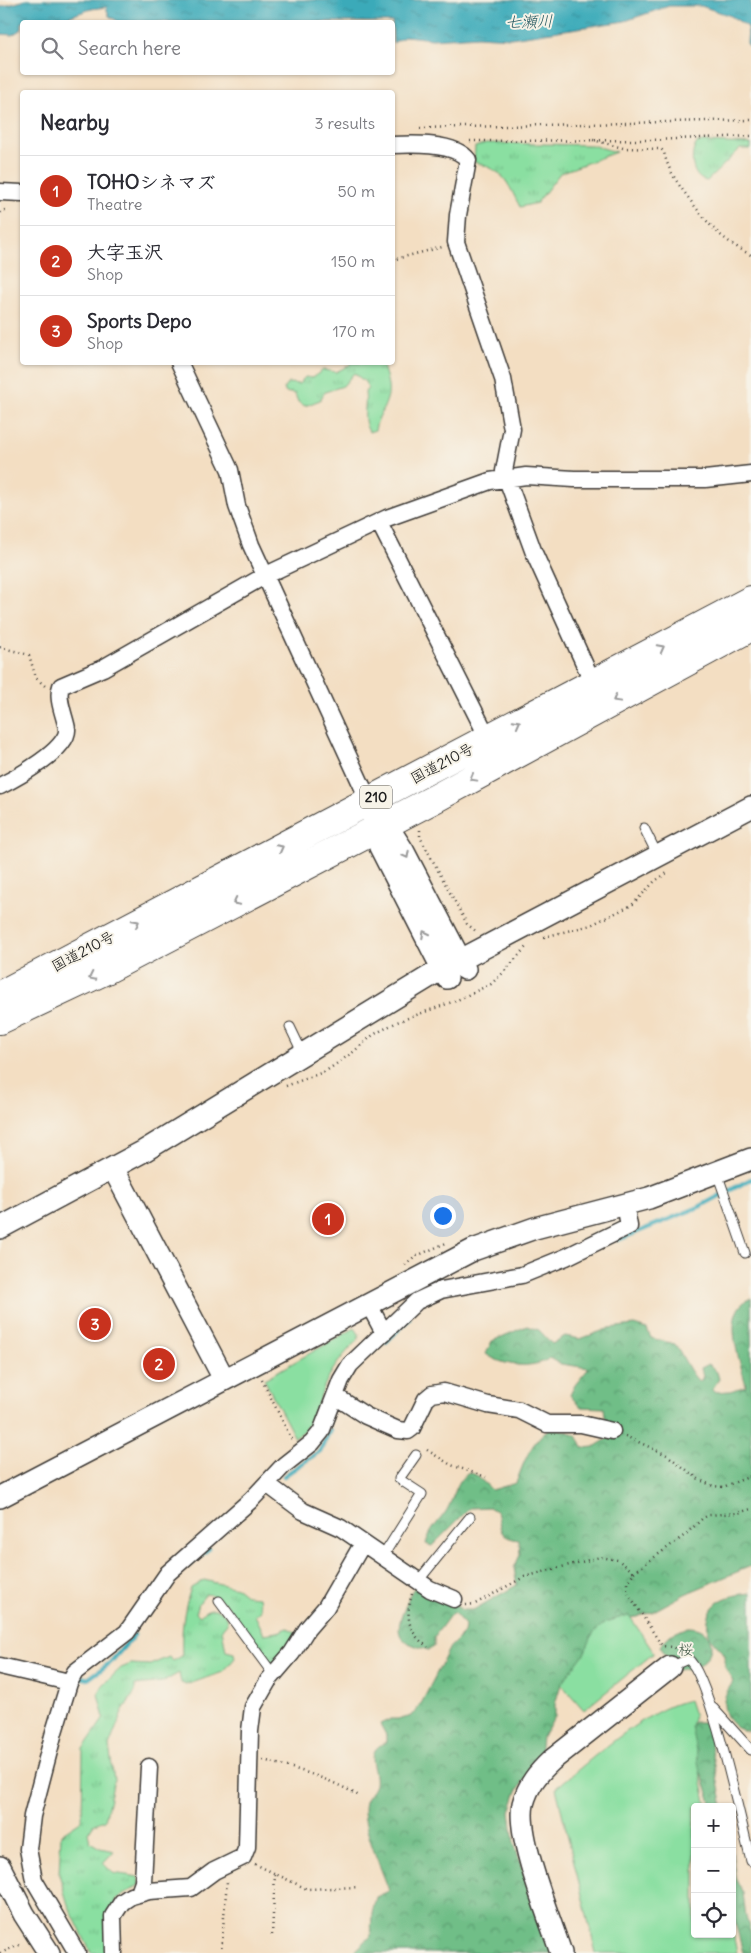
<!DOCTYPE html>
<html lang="en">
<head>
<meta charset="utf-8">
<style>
  body { margin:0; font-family:Delius,"Klee One",sans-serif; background:#f7f7f7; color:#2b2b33 }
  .controls { position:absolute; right:15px; bottom:15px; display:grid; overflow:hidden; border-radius:5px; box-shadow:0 1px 4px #0004 }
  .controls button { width:45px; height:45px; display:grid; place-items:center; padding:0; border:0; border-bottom:1px solid #e1e1e2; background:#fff; color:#2b2b33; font:25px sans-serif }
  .you { position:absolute; left:442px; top:1215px; width:18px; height:18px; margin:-12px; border:4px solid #fff; border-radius:50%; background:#1a73e8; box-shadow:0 0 0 8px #1a73e833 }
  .badge { display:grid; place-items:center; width:32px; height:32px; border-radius:50%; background:#c8321e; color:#fff; font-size:16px; font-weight:700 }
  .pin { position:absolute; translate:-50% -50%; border:2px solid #fff; box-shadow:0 1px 5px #0006 }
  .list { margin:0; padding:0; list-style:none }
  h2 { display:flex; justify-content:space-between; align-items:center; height:65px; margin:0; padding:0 20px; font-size:21px }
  h2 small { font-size:16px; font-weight:400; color:#7c7c81 }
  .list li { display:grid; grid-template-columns:32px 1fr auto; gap:15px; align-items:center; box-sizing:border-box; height:70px; padding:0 20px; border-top:1px solid #e1e1e2 }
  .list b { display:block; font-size:19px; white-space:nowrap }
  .list p { margin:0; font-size:16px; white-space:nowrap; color:#7c7c81 }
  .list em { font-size:16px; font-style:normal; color:#7c7c81 }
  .icon { flex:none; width:28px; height:28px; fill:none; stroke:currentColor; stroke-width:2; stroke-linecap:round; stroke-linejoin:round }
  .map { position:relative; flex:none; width:751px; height:1953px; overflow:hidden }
  .search { position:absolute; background:#fff; box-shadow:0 1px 4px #0004; left:20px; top:20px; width:375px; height:55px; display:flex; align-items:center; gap:12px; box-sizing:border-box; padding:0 18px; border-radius:5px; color:#7c7c81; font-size:19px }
  .panel { position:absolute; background:#fff; box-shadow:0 1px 4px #0004; left:20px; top:90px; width:375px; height:275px; border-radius:5px }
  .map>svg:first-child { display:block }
</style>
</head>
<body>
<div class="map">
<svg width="751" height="1953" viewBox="0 0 751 1953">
  <defs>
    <pattern id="grass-tufts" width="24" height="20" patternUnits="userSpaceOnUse" patternTransform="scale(1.25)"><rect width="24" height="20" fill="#8adfa1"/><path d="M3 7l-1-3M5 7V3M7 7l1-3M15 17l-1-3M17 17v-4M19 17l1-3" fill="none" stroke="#76bf8a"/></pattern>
    <pattern id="forest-crowns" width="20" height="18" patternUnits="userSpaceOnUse" patternTransform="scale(1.25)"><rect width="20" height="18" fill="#6fbe87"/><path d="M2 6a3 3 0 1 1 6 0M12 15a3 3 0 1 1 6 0" fill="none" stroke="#5a9a6e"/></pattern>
    <pattern id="water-ripples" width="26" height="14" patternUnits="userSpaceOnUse" patternTransform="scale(1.25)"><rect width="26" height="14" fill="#3baab9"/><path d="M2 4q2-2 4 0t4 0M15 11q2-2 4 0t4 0" fill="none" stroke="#318a96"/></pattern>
  </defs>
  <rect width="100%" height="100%" fill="#f7f3e8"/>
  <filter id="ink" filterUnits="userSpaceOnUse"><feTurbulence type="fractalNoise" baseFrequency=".02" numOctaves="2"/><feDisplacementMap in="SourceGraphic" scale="10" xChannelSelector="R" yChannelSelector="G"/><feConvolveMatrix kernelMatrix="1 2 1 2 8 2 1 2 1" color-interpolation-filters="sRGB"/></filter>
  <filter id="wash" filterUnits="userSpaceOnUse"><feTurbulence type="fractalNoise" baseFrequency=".0096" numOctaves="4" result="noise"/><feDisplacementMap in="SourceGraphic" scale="20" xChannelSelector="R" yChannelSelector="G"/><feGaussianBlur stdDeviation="1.12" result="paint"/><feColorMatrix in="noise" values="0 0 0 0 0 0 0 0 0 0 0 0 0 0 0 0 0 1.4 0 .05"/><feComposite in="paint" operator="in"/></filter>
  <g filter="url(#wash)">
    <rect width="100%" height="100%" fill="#f3dec2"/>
    <path fill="url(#grass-tufts)" stroke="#537e5e" d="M 704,142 L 751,144 L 751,149 L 740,149 L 707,181 C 691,179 689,154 697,143 Z
      M 486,143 L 592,145 L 616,152 L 560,173 L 537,203 L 520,207 C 506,180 505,171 474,162 L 475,147 Z
      M 350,363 L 382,363 C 385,373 391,388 387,399 C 384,410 377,418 375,430 L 369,432 C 361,418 367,407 365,392 L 368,388 L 365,382 L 354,373 L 343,386 L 325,392 L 320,400 L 305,406 L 298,402 L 295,394 L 285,392 L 284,388 L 288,383 L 299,384 L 305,377 L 312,378 L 323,370 L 336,372 L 350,365 Z
      M 204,1580 L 237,1588 L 247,1596 L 259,1597 L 261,1611 L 255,1615 L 264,1634 L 278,1632 L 288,1628 L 297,1633 L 276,1663 L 266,1662 L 263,1656 L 264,1652 C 243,1640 233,1597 206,1594 L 199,1603 L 196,1613 L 200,1616 C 209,1604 227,1608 227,1623 L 222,1629 L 226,1651 L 234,1653 L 235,1658 L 223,1672 L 186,1685 L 181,1683 L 179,1673 L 163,1682 L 135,1685 L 135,1692 L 123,1710 L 109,1746 L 114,1780 L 105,1820 L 94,1824 L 88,1833 L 90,1842 L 100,1848 L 114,1851 L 103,1863 L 113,1873 L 139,1877 L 139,1885 L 115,1900 L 117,1953 L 91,1953 L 68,1905 L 59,1874 L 61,1834 L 82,1820 L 83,1749 L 104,1718 L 98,1694 L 103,1685 L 121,1668 L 131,1664 L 150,1665 L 169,1657 L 173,1661 L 182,1656 C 181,1633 183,1610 191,1588 Z"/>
    <path fill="url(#forest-crowns)" stroke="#466d52" d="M 751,1298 L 751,1566 L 685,1594 L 652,1612 L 637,1617 L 617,1619 L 589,1643 L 584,1654 L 561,1684 L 555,1704 L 555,1717 L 542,1737 L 540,1756 L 517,1791 L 510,1812 L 514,1843 L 539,1921 L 553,1953 L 353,1953 L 371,1936 L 372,1913 L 376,1897 L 389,1891 C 383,1871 359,1823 365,1802 C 367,1796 373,1791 375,1785 C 378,1767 361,1754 386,1742 L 386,1735 L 380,1724 L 391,1719 L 401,1719 L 412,1716 L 422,1702 L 450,1647 L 464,1633 L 465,1625 L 454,1613 L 451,1614 L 434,1637 L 434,1647 L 428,1650 C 403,1642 392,1639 404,1610 C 408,1600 409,1593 416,1586 L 444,1597 L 462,1610 L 473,1610 L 517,1585 L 514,1568 L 520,1555 L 519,1540 C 497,1537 502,1529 497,1512 L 489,1507 L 470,1508 L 432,1546 L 426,1544 C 429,1530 440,1521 447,1510 C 454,1498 457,1478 469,1472 L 476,1475 L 492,1490 L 516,1483 C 524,1462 531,1441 550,1428 C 565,1430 579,1432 583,1448 L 594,1447 L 617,1433 L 606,1424 L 604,1408 L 580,1407 L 570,1395 L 575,1385 L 589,1368 L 561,1364 L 550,1358 C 532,1370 502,1366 486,1354 L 492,1341 L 527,1326 L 539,1330 L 552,1344 L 565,1336 L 580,1339 L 610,1328 L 634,1325 L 647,1329 L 651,1338 L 675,1344 C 682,1354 692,1377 700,1382 L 703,1376 L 701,1368 L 709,1364 L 717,1372 L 719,1379 L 712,1390 L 715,1392 L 730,1391 L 746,1386 C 741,1362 719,1311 751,1298 Z
      M 751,1593 L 751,1731 C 736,1732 724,1719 724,1703 C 724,1695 729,1688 733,1682 L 725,1667 L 725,1655 C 721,1649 716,1645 712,1640 C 708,1634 707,1626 708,1620 C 711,1598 733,1595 751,1593 Z
      M 688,1627 C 723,1627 717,1671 678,1669 L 668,1659 L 660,1646 L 670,1635 Z
      M 694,1722 L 703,1722 L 709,1734 L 723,1807 L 712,1807 C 706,1780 691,1755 688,1727 Z
      M 732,1853 L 735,1877 L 743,1893 L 746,1917 L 751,1934 L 751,1953 L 743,1953 L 732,1909 Z"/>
    <path fill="#8adfa1" stroke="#537e5e" d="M 355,1328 L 359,1334 L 358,1339 C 349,1349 338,1361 331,1373 C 318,1393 316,1425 295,1438 L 264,1379 Z
      M 629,1615 L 654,1653 L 584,1710 L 561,1684 L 584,1654 L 594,1632 L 606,1622 Z
      M 689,1700 L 694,1715 L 691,1726 L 707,1807 L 695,1807 L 695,1934 L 732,1934 L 732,1929 L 737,1953 L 596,1953 L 556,1788 C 591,1760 645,1709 689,1700 Z"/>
    <path fill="url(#water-ripples)" stroke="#2c636a" d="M 26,0 L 751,0 L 751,50 L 747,43 L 748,27 L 731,16 L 701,6 L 669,6 L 625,21 L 511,38 L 478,36 L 432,39 L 406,36 L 393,43 L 392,22 L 119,22 L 109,16 L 106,7 L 91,9 L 62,19 L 22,22 L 22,29 L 12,35 L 0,34 L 0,7 Z"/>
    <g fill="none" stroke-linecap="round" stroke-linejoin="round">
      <path stroke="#3baab9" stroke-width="4.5" d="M 618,1240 L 699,1207 L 751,1179
        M 386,1342 L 409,1319
        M 284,1476 L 320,1451 L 330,1430
        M 191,1563 L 208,1549
        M 77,1676 L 88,1679 L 110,1663 L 134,1635"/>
    </g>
  </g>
  <g filter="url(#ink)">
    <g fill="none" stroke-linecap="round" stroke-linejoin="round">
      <defs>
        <path id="service" d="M 644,828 L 658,856
          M 290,1027 L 303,1054
          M 717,1173 L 745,1253
          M 383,1556 L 422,1494 L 399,1479 L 416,1455
          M 419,1580 L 470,1517
          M 219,1601 L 273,1674
          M 670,1667 L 688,1659 C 710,1675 742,1827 751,1861
          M 713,1708 L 751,1750"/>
        <path id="minor" d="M 392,145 C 412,144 455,142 468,160 L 458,215 L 456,242 L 503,379 L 512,429 L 504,471 L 534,553 L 593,683
          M 0,192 L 22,193
          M 179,362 L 230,470 L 237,506 L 251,545 L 369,801
          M 379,522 L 488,738
          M 0,786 C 16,778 69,749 67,729 C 65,716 56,699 61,686 L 103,668 L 266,575 L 387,518 L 490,481 L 526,476 L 574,479 L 705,479 L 751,474
          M 368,1303 L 384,1333
          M 335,1396 L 366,1416 L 398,1430 L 408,1431 L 412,1428 L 426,1399 L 432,1394 L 444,1392 L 488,1405 L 519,1410 L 547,1424 L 581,1424 L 612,1431
          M 267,1484 L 303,1511 L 341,1528 L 430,1589 L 454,1599
          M 0,1666 L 69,1682
          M 139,1893 L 143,1882 L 149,1767
          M 77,1953 L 34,1880 L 28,1849 L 32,1816 L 54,1732 L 69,1683 L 75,1672 L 127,1632 L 168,1573 L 251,1500 L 284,1465 L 312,1443 L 321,1432 L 341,1380 L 350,1365 L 417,1301 L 441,1290 L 522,1275 L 566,1257 L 629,1226 L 625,1204
          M 114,1953 L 113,1916 L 122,1902 L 131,1896 L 149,1891 L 191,1888 L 214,1871 L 243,1857 L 247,1847 L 250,1731 L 253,1707 L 268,1681 L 292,1653 L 307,1629 L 326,1607 L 363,1543"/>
        <path id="tertiary" d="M 369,801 L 380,847 L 447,978
          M 379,813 L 404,852 L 465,969
          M 113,1168 L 224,1379
          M 0,1228 L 144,1151 L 432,975 L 751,807
          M 0,1497 L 473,1250 L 535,1228 L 649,1198 L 751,1159
          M 0,1867 L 24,1914 L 49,1953
          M 561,1953 C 550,1919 516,1837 523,1804 C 528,1785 538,1773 552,1760 L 670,1667"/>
        <path id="trunk" d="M 0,995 L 751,600
          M 0,1020 L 106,970 L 436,798 L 751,627"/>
      </defs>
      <use href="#service" stroke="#3c3935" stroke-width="11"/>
      <use href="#minor" stroke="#3c3935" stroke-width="19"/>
      <use href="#tertiary" stroke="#3c3935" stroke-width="24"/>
      <use href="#trunk" stroke="#3c3935" stroke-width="30"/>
      <path stroke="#3c3935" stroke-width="2.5" stroke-dasharray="1 4" stroke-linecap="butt" d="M 420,128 L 751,120
        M 593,140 L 623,148 L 661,149 L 664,152 C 668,171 679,185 690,200 C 711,227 719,238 751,255
        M 470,141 L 651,140 L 751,136
        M 0,213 L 8,208
        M 392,260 L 442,247
        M 0,647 L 29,655 L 36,678 L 45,686
        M 420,830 L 420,837 L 467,924 L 477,932
        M 544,937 L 591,925 L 632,905 L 655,881 L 667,873
        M 286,1086 L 326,1071 L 352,1053 L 373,1035 L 397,1022 L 455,1001 L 491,984 L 503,973 L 526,947
        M 405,1265 L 414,1257 L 446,1243
        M 262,1380 L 292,1440
        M 625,1436 L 667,1455 L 700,1480 L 713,1486 L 723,1487 L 751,1476
        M 427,1450 L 451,1465 L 486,1477
        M 634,1572 L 685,1535 L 703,1518 L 709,1515 L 738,1513 L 751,1509
        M 412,1594 C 405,1617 408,1633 428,1647
        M 466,1605 L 475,1604 L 524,1577 L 600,1557 L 618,1560 L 634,1572 L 627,1583 L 628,1593 L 662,1646 L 673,1647 L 675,1649
        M 263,1760 C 297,1769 329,1778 359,1796
        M 255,1864 L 307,1889 L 359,1887
        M 272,1935 L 275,1874
        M 0,1953 L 22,1944
        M 221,1953 L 227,1881"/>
      <use href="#service" stroke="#fff" stroke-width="9"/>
      <use href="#minor" stroke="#fff" stroke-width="16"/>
      <use href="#tertiary" stroke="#fff" stroke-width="21"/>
      <use href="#trunk" stroke="#fff" stroke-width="28"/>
    </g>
    <defs><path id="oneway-chevron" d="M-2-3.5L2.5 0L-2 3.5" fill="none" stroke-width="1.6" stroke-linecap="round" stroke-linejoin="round" transform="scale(1.25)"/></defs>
    <g stroke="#999">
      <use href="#oneway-chevron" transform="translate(661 648) rotate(-28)"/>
      <use href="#oneway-chevron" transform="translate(616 699) rotate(151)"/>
      <use href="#oneway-chevron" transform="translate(517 723) rotate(-28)"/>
      <use href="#oneway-chevron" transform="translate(473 778) rotate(151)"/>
      <use href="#oneway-chevron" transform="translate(280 848) rotate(-28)"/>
      <use href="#oneway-chevron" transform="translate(406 855) rotate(62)"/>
      <use href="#oneway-chevron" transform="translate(236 902) rotate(153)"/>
      <use href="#oneway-chevron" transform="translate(136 923) rotate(-28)"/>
      <use href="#oneway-chevron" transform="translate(425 934) rotate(-117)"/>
      <use href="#oneway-chevron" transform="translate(92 977) rotate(154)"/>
    </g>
  </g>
  <g text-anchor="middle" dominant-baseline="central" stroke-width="4" stroke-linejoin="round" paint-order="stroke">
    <rect fill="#f7f3e8" stroke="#5e5c59" stroke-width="1" x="360" y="785.5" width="32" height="23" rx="4"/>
    <g font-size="14" font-weight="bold" fill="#1c1c1c">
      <text x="376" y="797">210</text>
    </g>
    <g font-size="15" fill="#1c1c1c" stroke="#f7f3e8">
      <text transform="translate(442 763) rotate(-28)">国道210号</text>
      <text transform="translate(83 951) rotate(-28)">国道210号</text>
    </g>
    <g font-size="15" fill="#3d5644" stroke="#f7f3e8">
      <text x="686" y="1649">桜</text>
    </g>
    <g font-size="16" font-style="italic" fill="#2a5c63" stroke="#f7f3e8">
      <text transform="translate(529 21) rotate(-1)">七瀬川</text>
    </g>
  </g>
</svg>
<div class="controls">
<button>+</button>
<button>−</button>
<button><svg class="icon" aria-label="locate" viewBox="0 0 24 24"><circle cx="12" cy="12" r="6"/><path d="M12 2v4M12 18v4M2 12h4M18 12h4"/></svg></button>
</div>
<div class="you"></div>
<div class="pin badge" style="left:328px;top:1219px">1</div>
<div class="pin badge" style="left:159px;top:1364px">2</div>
<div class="pin badge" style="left:95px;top:1324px">3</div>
<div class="search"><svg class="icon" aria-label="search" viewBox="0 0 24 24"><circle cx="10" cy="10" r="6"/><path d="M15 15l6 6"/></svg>Search here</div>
<section class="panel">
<h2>Nearby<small>3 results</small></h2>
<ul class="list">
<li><span class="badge">1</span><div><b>TOHOシネマズ</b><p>Theatre</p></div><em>50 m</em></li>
<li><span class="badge">2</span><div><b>大字玉沢</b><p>Shop</p></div><em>150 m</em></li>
<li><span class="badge">3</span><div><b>Sports Depo</b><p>Shop</p></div><em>170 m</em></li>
</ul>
</section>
</div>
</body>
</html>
